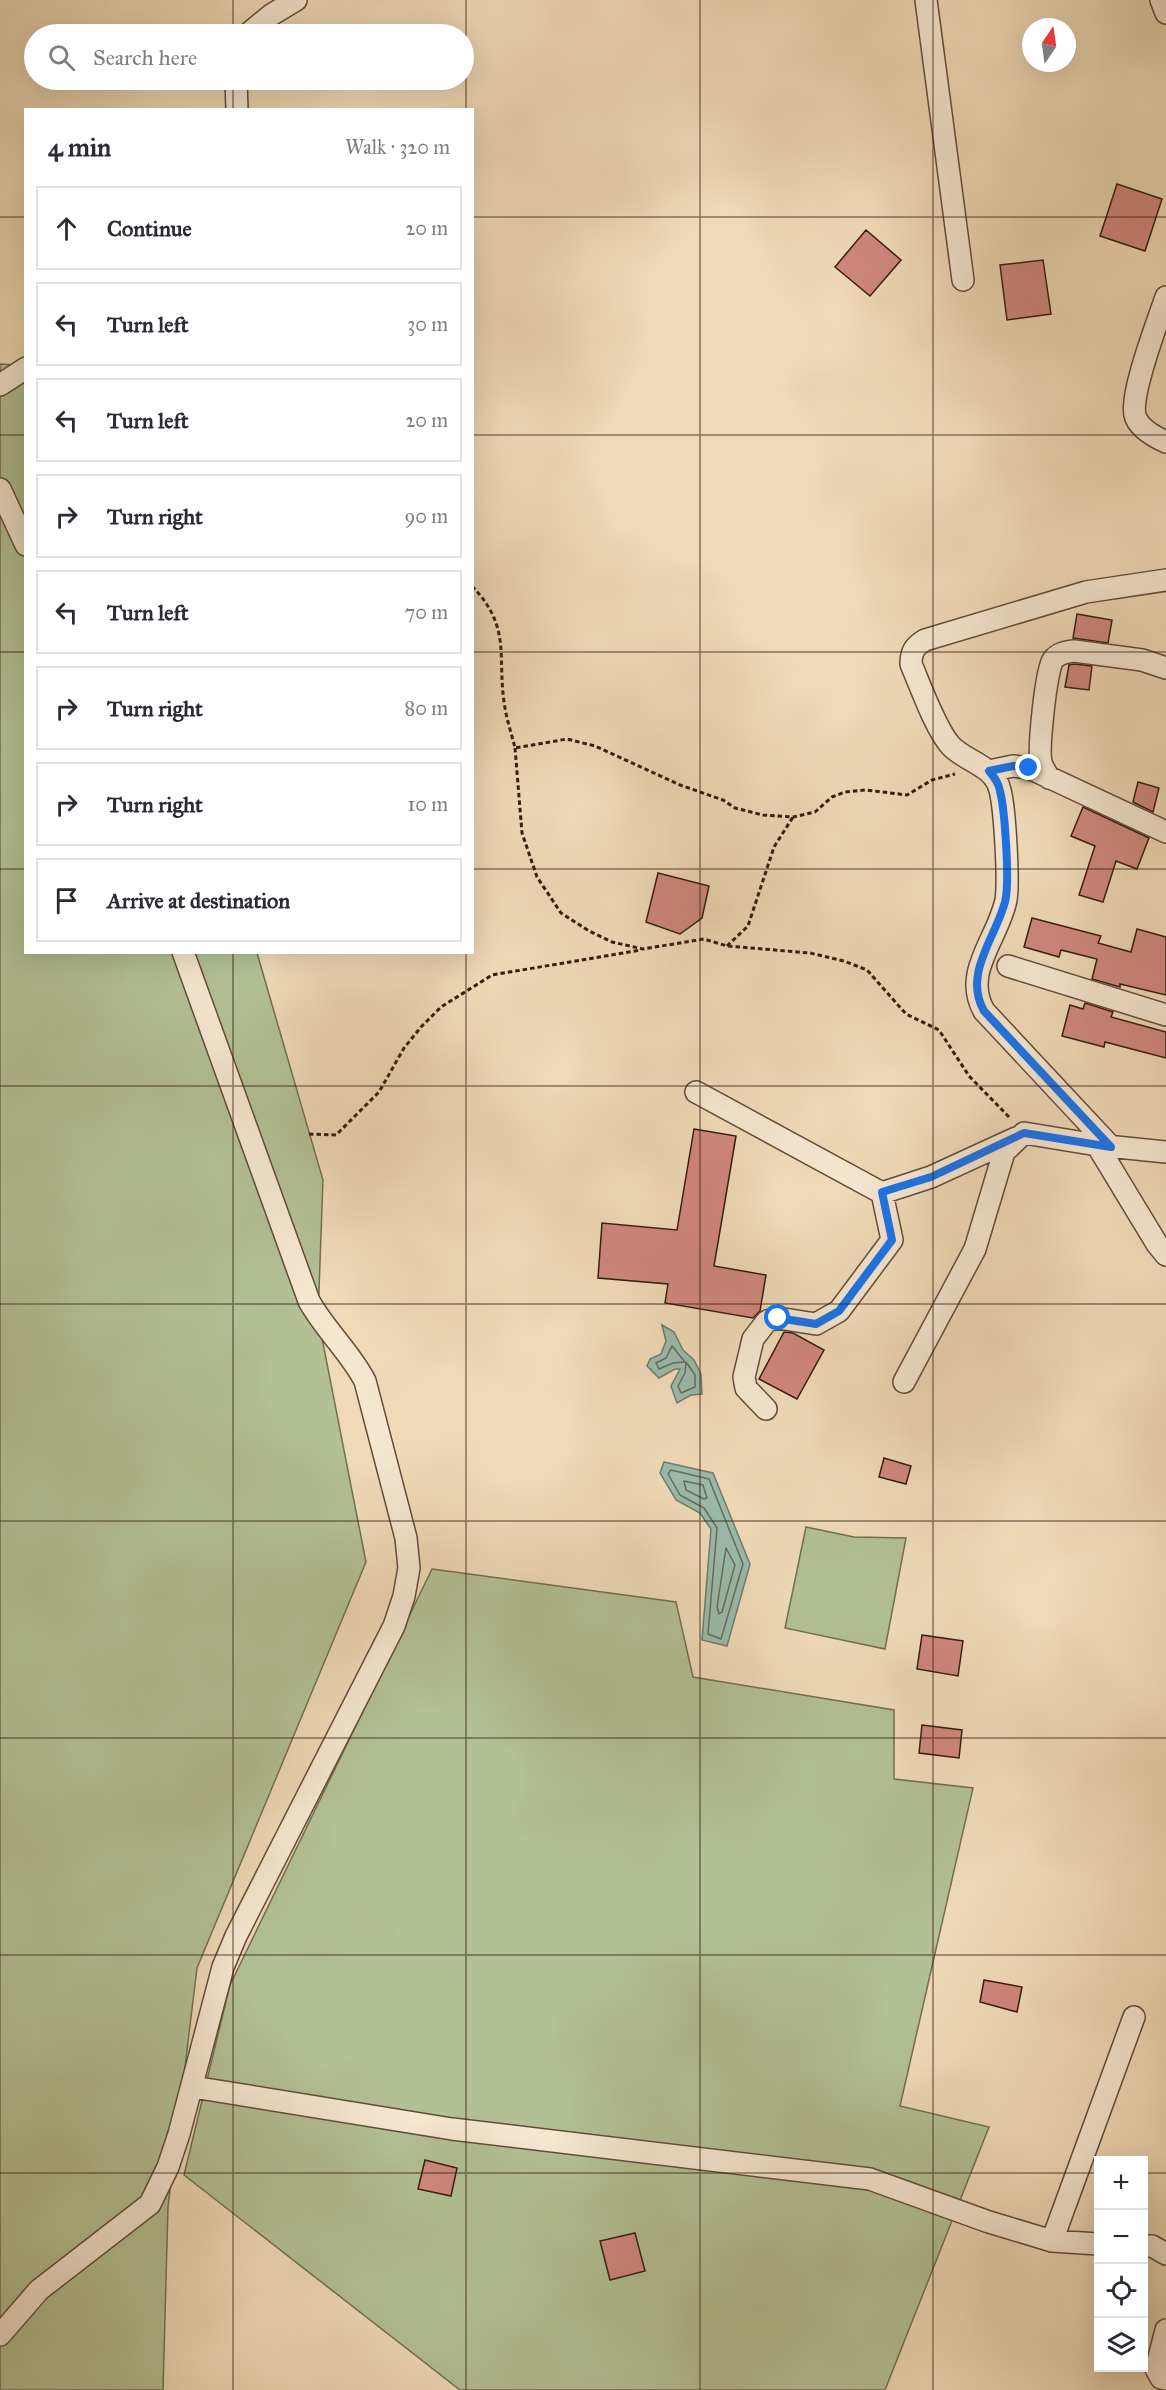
<!DOCTYPE html>
<html lang="en">
<head>
<meta charset="utf-8">
<style>
  body { margin:0; font-family:"IM FELL Great Primer",serif; background:#f2f2f3; color:#2b2b33 }
  .controls { position:absolute; right:18px; bottom:18px; display:grid; overflow:hidden; border-radius:0px; box-shadow:0 6px 24px #0002 }
  .controls button { width:54px; height:54px; display:grid; place-items:center; padding:0; border:0; border-bottom:2px solid #e1e1e2; background:#fff; color:#2b2b33; font:30px sans-serif }
  .compass { position:absolute; left:1022px; top:18px; width:54px; height:54px; border-radius:50%; background:#fff; box-shadow:0 6px 24px #0002; rotate:13deg }
  .stop { position:absolute; width:18px; height:18px; margin:-14px; border:4px solid #1a73e8; border-radius:50%; background:#fff }
  .stop.end { background:#1a73e8; border-color:#fff; box-shadow:0 2px 6px #0008 }
  .list { margin:0; padding:0; list-style:none }
  h2 { display:flex; justify-content:space-between; align-items:center; height:78px; margin:0; padding:0 24px; font-size:26px }
  h2 small { font-size:20px; font-weight:400; color:#7c7c81 }
  .list li { display:grid; grid-template-columns:39px 1fr auto; gap:18px; align-items:center; box-sizing:border-box; height:84px; margin:0 12px 12px; padding:0 12px; border:2px solid #e1e1e2; border-radius:0px }
  .list b { display:block; font-size:22px; white-space:nowrap }
  .list em { font-size:20px; font-style:normal; color:#7c7c81 }
  .icon { flex:none; width:33px; height:33px; fill:none; stroke:currentColor; stroke-width:2; stroke-linecap:round; stroke-linejoin:round }
  .map { position:relative; flex:none; width:1166px; height:2390px; overflow:hidden }
  .search { position:absolute; background:#fff; box-shadow:0 6px 24px #0002; left:24px; top:24px; width:450px; height:66px; display:flex; align-items:center; gap:15px; box-sizing:border-box; padding:0 21px; border-radius:33px; color:#7c7c81; font-size:22px }
  .panel { position:absolute; background:#fff; box-shadow:0 6px 24px #0002; left:24px; top:108px; width:450px; height:846px; border-radius:0px }
  .map>svg:first-child { display:block }
</style>
</head>
<body>
<div class="map">
<svg width="1166" height="2390" viewBox="0 0 1166 2390">
  <rect width="100%" height="100%" fill="#efd9b6"/>
  <filter id="stains"><feTurbulence type="fractalNoise" baseFrequency=".00333" numOctaves="4"/><feColorMatrix values="0 0 0 0 .2 0 0 0 0 .09 0 0 0 0 .02 0 0 0 .5 -.17"/></filter>
  <radialGradient id="worn" r=".72"><stop offset=".6" stop-color="#630" stop-opacity="0"/><stop offset="1" stop-color="#630" stop-opacity=".3"/></radialGradient>
  <path fill="#b2c093" stroke="#736e52" stroke-width="1.5" d="M 0,364 L 26,366 L 26,952 L 257,953 L 323,1180 L 318,1318 L 366,1562 L 197,1968 L 168,2207 L 163,2390 L 0,2390 Z
    M 806,1527 L 854,1537 L 906,1538 L 885,1649 L 785,1628 Z
    M 432,1569 L 676,1602 L 693,1677 L 894,1710 L 894,1779 L 973,1788 L 900,2106 L 989,2127 L 885,2390 L 460,2390 L 184,2175 L 230,1985 Z"/>
  <path fill="#9abaaa" stroke="#717b6c" stroke-width="1.5" d="M 662,1325 L 674,1332 L 683,1350 L 694,1360 L 701,1374 L 702,1394 L 691,1395 L 677,1403 L 671,1386 L 680,1369 L 675,1369 L 659,1378 L 647,1366 L 650,1359 L 661,1354 L 666,1341 Z
    M 664,1462 L 713,1473 L 750,1564 L 727,1646 L 702,1640 L 711,1529 L 700,1513 L 676,1500 L 660,1473 Z"/>
  <g fill="none" stroke-linecap="round" stroke-linejoin="round">
    <path stroke="#676b5d" stroke-width="1.5" d="M 672,1346 L 685,1362 L 673,1363 L 659,1369 L 656,1363 L 666,1358 Z
      M 686,1362 L 695,1375 L 695,1387 L 681,1393 L 678,1386 L 685,1373 Z
      M 671,1470 L 709,1479 L 743,1564 L 721,1639 L 708,1634 L 717,1528 L 704,1508 L 680,1495 L 668,1474 Z
      M 684,1481 L 703,1485 L 707,1498 L 704,1499 L 686,1490 Z
      M 726,1548 L 735,1565 L 722,1612 L 719,1614 L 717,1607 Z"/>
  </g>
  <path fill="#d0877d" stroke="#341c10" stroke-width="1.5" d="M 1117,184 L 1162,199 L 1145,251 L 1100,236 Z
    M 866,230 L 901,260 L 870,296 L 835,267 Z
    M 1043,260 L 1051,314 L 1007,320 L 1000,265 Z
    M 1077,614 L 1112,620 L 1108,643 L 1073,638 Z
    M 1074,664 L 1092,666 L 1089,690 L 1065,687 L 1069,665 Z
    M 1138,782 L 1159,788 L 1153,812 L 1133,802 Z
    M 1083,807 L 1149,838 L 1137,869 L 1116,861 L 1103,902 L 1079,895 L 1095,846 L 1071,836 Z
    M 658,873 L 709,886 L 702,918 L 680,934 L 646,922 Z
    M 1032,918 L 1101,936 L 1098,943 L 1131,952 L 1137,929 L 1166,937 L 1166,995 L 1120,984 L 1120,987 L 1092,979 L 1097,959 L 1061,950 L 1059,957 L 1024,947 Z
    M 1085,1003 L 1113,1012 L 1111,1017 L 1166,1032 L 1166,1058 L 1105,1042 L 1104,1047 L 1062,1036 L 1070,1005 L 1083,1009 Z
    M 694,1129 L 736,1136 L 714,1266 L 766,1275 L 760,1311 L 753,1318 L 665,1303 L 668,1284 L 598,1278 L 602,1223 L 677,1230 Z
    M 784,1332 L 793,1333 L 824,1350 L 797,1399 L 759,1379 Z
    M 884,1458 L 911,1466 L 906,1484 L 879,1477 Z
    M 922,1635 L 963,1641 L 958,1676 L 917,1669 Z
    M 922,1725 L 962,1730 L 959,1758 L 919,1753 Z
    M 984,1980 L 1022,1987 L 1017,2012 L 980,2002 Z
    M 425,2160 L 457,2168 L 451,2196 L 418,2189 Z
    M 635,2233 L 645,2271 L 610,2280 L 600,2241 Z"/>
  <g fill="none" stroke-linecap="round" stroke-linejoin="round">
    <defs>
      <path id="minor" d="M 926,0 L 963,280
        M 1161,0 L 1166,13
        M 248,34 L 271,15 L 296,0
        M 236,80 L 237,110
        M 1166,297 C 1158,321 1130,393 1135,415 C 1138,428 1155,437 1166,442
        M 0,385 L 26,368
        M 0,489 L 26,545
        M 989,771 L 1013,766 L 1029,768 L 1166,832
        M 1049,778 C 1047,774 1042,767 1041,762 C 1038,749 1046,670 1053,660 C 1058,653 1066,652 1074,651 L 1142,660 L 1166,668
        M 1008,966 L 1166,1015
        M 696,1092 L 882,1193 L 931,1177 L 1016,1138
        M 1097,1145 L 1157,1244 L 1166,1255
        M 1111,1147 L 984,1011 C 962,972 998,939 1006,900 C 1009,881 1005,810 1000,790 C 994,765 966,762 951,746 C 936,730 920,685 911,664 C 911,651 915,646 925,640 L 1086,592 L 1166,580
        M 904,1382 L 975,1249 L 1004,1152 L 1024,1133 L 1097,1145 L 1166,1152
        M 766,1409 L 746,1388 L 744,1377 L 753,1339 L 767,1321 L 778,1318 L 816,1324 L 839,1311 L 892,1240 L 882,1193
        M 193,2087 L 452,2129 L 870,2179 L 989,2222 L 1052,2241
        M 1098,2244 L 1052,2241 L 1134,2017
        M 1144,2246 L 1152,2246 L 1166,2254
        M 1166,2330 L 1156,2369 L 1161,2378 L 1166,2379
        M 0,2335 L 39,2290 L 150,2204 L 168,2167 L 179,2134 L 223,1967 L 236,1936 L 394,1626 L 404,1596 L 409,1568 L 406,1538 L 365,1381 C 350,1352 325,1330 309,1301 L 183,952"/>
    </defs>
    <use href="#minor" stroke="#634b3a" stroke-width="24"/>
    <path stroke="#341c10" stroke-width="3" stroke-dasharray="4.5 3" stroke-linecap="butt" d="M 472,586 C 513,629 496,657 505,708 C 507,721 512,735 515,748 L 567,739 L 595,746 L 680,785 L 723,800 L 735,808 L 763,815 L 793,817 L 815,812 L 832,797 L 845,792 L 866,790 L 907,795 L 932,780 L 955,774
      M 515,748 L 522,833 L 537,877 L 561,913 L 589,931 L 612,942 L 643,949 L 704,939 L 727,946 L 810,953 L 844,961 L 867,970 L 906,1014 L 939,1030 L 969,1076 L 1011,1119
      M 727,946 L 748,926 L 774,847 L 793,817
      M 309,1134 L 336,1135 L 379,1092 L 404,1048 L 421,1027 L 441,1007 L 492,975 L 641,950"/>
    <use href="#minor" stroke="#f5e6d0" stroke-width="21"/>
  </g>
  <g fill="none" stroke-linecap="round" stroke-linejoin="round">
    <path stroke="#1a73e8" stroke-width="8" d="M 778,1318 L 816,1324 L 839,1311 L 892,1240 L 882,1192 L 931,1177 L 1024,1133 L 1111,1147 L 984,1011 C 963,974 995,939 1005,902 C 1010,884 1005,811 1000,791 C 999,783 994,777 989,771 L 1013,766 L 1029,768"/>
  </g>
  <path fill="none" stroke="#341c10" stroke-width="1.5" stroke-opacity="0.55" d="M 233,0 L 233,34M 466,0 L 466,110M 700,0 L 700,2390M 933,0 L 933,2390M 233,80 L 233,110M 0,217 L 26,217M 472,217 L 1166,217M 0,435 L 26,435M 472,435 L 1166,435M 0,652 L 26,652M 472,652 L 1166,652M 0,869 L 26,869M 472,869 L 1166,869M 233,952 L 233,2390M 466,952 L 466,2390M 0,1086 L 1166,1086M 0,1304 L 1166,1304M 0,1521 L 1166,1521M 0,1738 L 1166,1738M 0,1955 L 1166,1955M 0,2173 L 1098,2173M 1144,2173 L 1166,2173"/>
  <rect width="100%" height="100%" filter="url(#stains)"/>
  <rect width="100%" height="100%" fill="url(#worn)"/>
</svg>
<div class="controls">
<button>+</button>
<button>−</button>
<button><svg class="icon" aria-label="locate" viewBox="0 0 24 24"><circle cx="12" cy="12" r="6"/><path d="M12 2v4M12 18v4M2 12h4M18 12h4"/></svg></button>
<button><svg class="icon" aria-label="layers" viewBox="0 0 24 24"><path d="M12 4l9 5-9 5-9-5zM3 14l9 5 9-5"/></svg></button>
</div>
<svg class="compass" viewBox="-18 -18 36 36"><path d="M0-13l5 13h-10z" fill="#e53935"/><path d="M0 13l5-13h-10z" fill="#7c7c81"/></svg>
<div class="stop" style="left:778px;top:1318px"></div>
<div class="stop end" style="left:1029px;top:768px"></div>
<div class="search"><svg class="icon" aria-label="search" viewBox="0 0 24 24"><circle cx="10" cy="10" r="6"/><path d="M15 15l6 6"/></svg>Search here</div>
<section class="panel">
<h2>4 min<small>Walk · 320 m</small></h2>
<ul class="list">
<li><svg class="icon" aria-label="ahead" viewBox="0 0 24 24"><path d="M12 20V5M6 11l6-6 6 6"/></svg><div><b>Continue</b></div><em>20 m</em></li>
<li><svg class="icon" aria-label="left" viewBox="0 0 24 24"><path d="M17 20v-9H6M10 6l-5 5 5 5"/></svg><div><b>Turn left</b></div><em>30 m</em></li>
<li><svg class="icon" aria-label="left" viewBox="0 0 24 24"><path d="M17 20v-9H6M10 6l-5 5 5 5"/></svg><div><b>Turn left</b></div><em>20 m</em></li>
<li><svg class="icon" aria-label="right" viewBox="0 0 24 24"><path d="M7 20v-9h11M14 6l5 5-5 5"/></svg><div><b>Turn right</b></div><em>90 m</em></li>
<li><svg class="icon" aria-label="left" viewBox="0 0 24 24"><path d="M17 20v-9H6M10 6l-5 5 5 5"/></svg><div><b>Turn left</b></div><em>70 m</em></li>
<li><svg class="icon" aria-label="right" viewBox="0 0 24 24"><path d="M7 20v-9h11M14 6l5 5-5 5"/></svg><div><b>Turn right</b></div><em>80 m</em></li>
<li><svg class="icon" aria-label="right" viewBox="0 0 24 24"><path d="M7 20v-9h11M14 6l5 5-5 5"/></svg><div><b>Turn right</b></div><em>10 m</em></li>
<li><svg class="icon" aria-label="arrive" viewBox="0 0 24 24"><path d="M6 21V4h12l-3 4 3 4H6"/></svg><div><b>Arrive at destination</b></div></li>
</ul>
</section>
</div>
</body>
</html>
